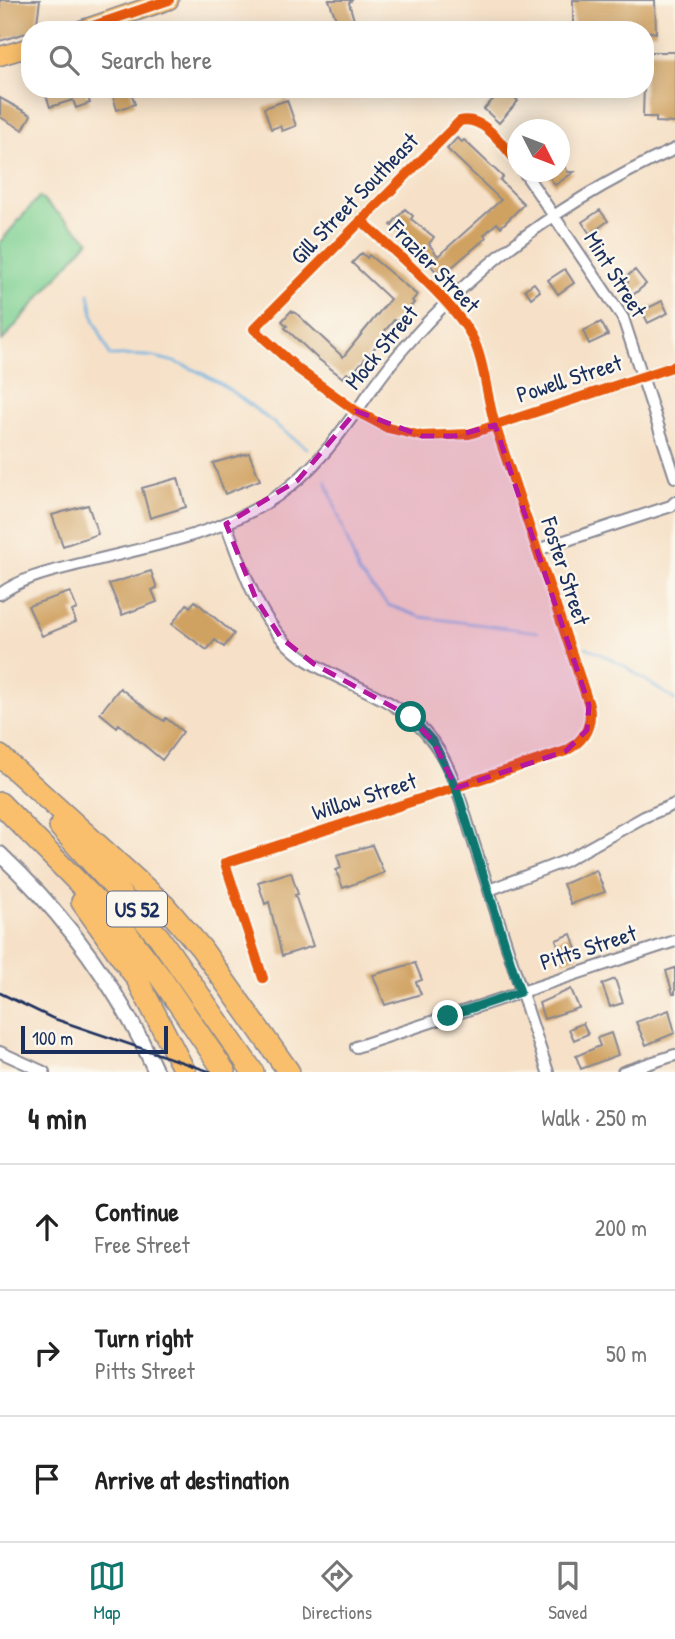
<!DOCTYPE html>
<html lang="en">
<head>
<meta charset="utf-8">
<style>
  body { margin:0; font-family:"Patrick Hand",sans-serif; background:#f2f2f2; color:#222 }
  .compass { position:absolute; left:507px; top:119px; width:63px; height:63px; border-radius:50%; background:#fff; box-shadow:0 4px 18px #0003; rotate:132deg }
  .scale { position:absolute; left:21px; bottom:18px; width:147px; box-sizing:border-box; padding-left:7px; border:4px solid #1b2f5e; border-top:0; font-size:19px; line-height:24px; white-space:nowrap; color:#1b2f5e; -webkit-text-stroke:5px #fbf7ec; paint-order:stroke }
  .stop { position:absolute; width:21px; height:21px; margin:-16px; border:5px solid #0f766e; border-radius:50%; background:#fff }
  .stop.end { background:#0f766e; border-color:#fff; box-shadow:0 2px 7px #0008 }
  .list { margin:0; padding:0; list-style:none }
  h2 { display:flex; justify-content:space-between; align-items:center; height:91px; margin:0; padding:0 28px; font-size:30px }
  h2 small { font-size:23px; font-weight:400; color:#767676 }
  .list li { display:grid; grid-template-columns:46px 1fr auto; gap:21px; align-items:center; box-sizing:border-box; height:126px; padding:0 28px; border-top:2px solid #e0e0e0 }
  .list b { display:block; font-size:26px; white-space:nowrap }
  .list p { margin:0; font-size:23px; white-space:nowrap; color:#767676 }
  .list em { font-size:23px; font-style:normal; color:#767676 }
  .icon { flex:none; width:38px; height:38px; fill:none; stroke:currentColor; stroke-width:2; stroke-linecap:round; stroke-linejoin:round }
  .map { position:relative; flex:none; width:675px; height:1072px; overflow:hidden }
  .search { position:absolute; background:#fff; box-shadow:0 4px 18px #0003; left:21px; right:21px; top:21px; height:77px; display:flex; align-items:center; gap:18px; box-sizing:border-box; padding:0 24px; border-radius:28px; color:#767676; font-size:26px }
  .sheet { height:469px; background:#fff }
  nav { display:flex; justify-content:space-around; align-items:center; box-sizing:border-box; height:98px; border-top:2px solid #e0e0e0; background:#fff; font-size:19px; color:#767676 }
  nav a { display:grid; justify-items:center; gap:4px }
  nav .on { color:#0f766e }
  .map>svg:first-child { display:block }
</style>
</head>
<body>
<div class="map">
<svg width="675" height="1072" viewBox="0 0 675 1072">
  <rect width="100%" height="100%" fill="#fbf7ec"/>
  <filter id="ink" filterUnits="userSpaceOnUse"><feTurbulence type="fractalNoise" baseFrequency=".0143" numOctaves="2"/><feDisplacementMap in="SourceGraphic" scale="14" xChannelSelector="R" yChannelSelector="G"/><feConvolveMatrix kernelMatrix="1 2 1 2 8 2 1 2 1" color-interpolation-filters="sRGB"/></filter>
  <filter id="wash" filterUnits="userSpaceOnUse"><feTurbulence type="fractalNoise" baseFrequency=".00686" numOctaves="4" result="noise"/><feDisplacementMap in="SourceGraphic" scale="28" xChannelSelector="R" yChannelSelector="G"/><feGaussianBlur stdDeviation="1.57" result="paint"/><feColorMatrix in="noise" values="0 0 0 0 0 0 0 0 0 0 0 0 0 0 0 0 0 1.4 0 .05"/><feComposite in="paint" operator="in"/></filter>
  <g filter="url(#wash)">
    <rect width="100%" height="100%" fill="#f6e1c8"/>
    <path fill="#7fd193" stroke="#4d8078" stroke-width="2" d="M 39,197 L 89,240 L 2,341 L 0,242 Z"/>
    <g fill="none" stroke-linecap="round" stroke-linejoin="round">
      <path stroke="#6bb0e1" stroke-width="2.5" d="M 89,294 L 94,319 L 110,356 C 126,356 143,354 159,358 C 218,370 260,416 307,448
        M 326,481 L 359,573 L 388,605 L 421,617 L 538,632
        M 586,647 L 623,665 L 675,700"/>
    </g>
    <g id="blocks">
      <path fill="#d0a262" d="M 0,0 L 40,0 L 36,30 L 0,41 Z
        M 329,0 L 352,0 L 349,3 L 357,30 L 340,30 Z
        M 573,0 L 655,0 L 656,33 L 619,26 L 573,26 Z
        M 645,52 L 675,52 L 675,123 L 656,122 L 656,117 L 643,117 Z
        M 44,89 L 85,90 L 90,103 L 76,108 L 73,100 L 50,107 Z
        M 111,89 L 130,89 L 135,104 L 117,110 Z
        M 507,90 L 518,101 L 499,123 L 484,109 L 498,94 L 501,96 Z
        M 0,98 L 31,115 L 23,130 L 0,117 Z
        M 287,100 L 296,126 L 282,131 L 280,126 L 271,129 L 264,108 Z
        M 457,138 L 462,142 L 464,140 L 503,177 L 500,180 L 524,204 L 501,227 L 497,223 L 484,235 L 486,238 L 445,273 L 443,270 L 438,274 L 427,261 L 431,257 L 391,225 L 405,209 L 413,216 L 411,219 L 434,237 L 429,244 L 438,256 L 501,200 L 447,149 Z
        M 559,158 L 568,172 L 574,172 L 555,185 L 546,172 L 559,172 Z
        M 600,210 L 608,221 L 590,234 L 582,222 Z
        M 362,253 L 367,258 L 369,255 L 417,295 L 412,301 L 414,303 L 396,322 L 394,320 L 383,333 L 385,336 L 350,376 L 347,373 L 343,378 L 317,358 L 285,328 L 287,326 L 282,321 L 291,311 L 297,314 L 343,357 L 390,299 L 352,263 Z
        M 565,269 L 574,283 L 558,294 L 548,280 Z
        M 635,270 L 646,284 L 633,295 L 625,285 L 628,282 L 625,278 Z
        M 534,283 L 540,291 L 531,298 L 525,289 Z
        M 662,301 L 668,313 L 648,323 L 642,311 Z
        M 601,322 L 608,335 L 589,344 L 583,331 Z
        M 249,453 L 260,480 L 225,494 L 213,463 Z
        M 178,478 L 186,507 L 150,518 L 142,488 Z
        M 88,505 L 98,534 L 63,546 L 52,515 Z
        M 151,571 L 157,588 L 152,590 L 157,602 L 122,615 L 109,584 Z
        M 70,592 L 77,609 L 72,611 L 76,622 L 42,636 L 28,606 Z
        M 195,601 L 234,634 L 224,647 L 215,640 L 207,650 L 172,624 L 187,604 L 190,607 Z
        M 120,688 L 153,714 L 164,721 L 166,718 L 183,732 L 162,760 L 119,724 L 117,727 L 100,713 Z
        M 372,845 L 384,873 L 343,888 L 336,870 L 341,868 L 337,855 Z
        M 596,870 L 605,892 L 571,904 L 563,884 Z
        M 291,872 L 298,894 L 295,895 L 313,946 L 282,956 L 269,902 L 265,904 L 258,882 Z
        M 571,934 L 579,956 L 564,961 L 556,940 Z
        M 415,963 L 422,980 L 416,982 L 421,994 L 385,1005 L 373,975 Z
        M 675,968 L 675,994 L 673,994 L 666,971 Z
        M 615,979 L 623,1003 L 610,1007 L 602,984 Z
        M 571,989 L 579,1008 L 544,1019 L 539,1003 Z
        M 669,1010 L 675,1033 L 646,1045 L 636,1022 Z
        M 583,1023 L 588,1034 L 574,1040 L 569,1029 Z
        M 611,1033 L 618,1055 L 581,1069 L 576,1056 L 600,1046 L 597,1038 Z"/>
    </g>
  </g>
  <g filter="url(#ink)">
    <use href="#blocks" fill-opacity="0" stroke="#888893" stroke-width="2"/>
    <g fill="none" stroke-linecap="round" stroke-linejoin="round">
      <defs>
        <path id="minor" d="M 518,163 C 503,146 484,115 460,121 L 254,329 L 298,369 L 356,411 L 388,428 L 422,436 L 469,434 L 675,366
          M 524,172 L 623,318 L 675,477
          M 226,524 C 244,571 259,625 301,656 C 346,688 397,693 433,742 C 456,773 464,814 476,850 C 500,924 523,998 548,1072
          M 537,550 L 671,506 L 675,502
          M 0,594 C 25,576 54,571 84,563 C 150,546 220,535 277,496 C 333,458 361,397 404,348 C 479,261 571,196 675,149
          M 489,890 L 565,861 L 644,817 L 675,804
          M 263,978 L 225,863 L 566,751 C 584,741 593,726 589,705 L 495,425 C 487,399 484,359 472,337 C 455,303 391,249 361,220
          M 356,1047 L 675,941
          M 0,1052 L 44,1072
          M 623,1072 L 675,1055"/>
        <path id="tertiary" d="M 0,854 C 66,916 119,989 156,1072"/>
        <path id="primary" d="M 81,30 L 169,0
          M 0,56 L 30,47"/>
        <path id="motorway" d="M 0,756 L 165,906 L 201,948 L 289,1072
          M 0,803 L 121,926 L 161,978 L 225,1072
          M 60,827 L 159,937 L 253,1072
          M 82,902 L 137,979 L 185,1072"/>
      </defs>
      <use href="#minor" stroke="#888893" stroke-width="14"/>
      <use href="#tertiary" stroke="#888893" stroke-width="18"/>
      <use href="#primary" stroke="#888893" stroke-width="21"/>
      <use href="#motorway" stroke="#888893" stroke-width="24"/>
      <use href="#minor" stroke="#fff" stroke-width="10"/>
      <use href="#tertiary" stroke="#fff" stroke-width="14"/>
      <use href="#primary" stroke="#f9bf6c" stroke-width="18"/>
      <use href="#motorway" stroke="#f9bf6c" stroke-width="21"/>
      <path stroke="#1b2f5e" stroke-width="2.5" d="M 0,993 L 52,1018 L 211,1072"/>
      <defs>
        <path id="cycleway" d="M 81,30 L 169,0
          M 518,163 C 503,146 484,115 460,121 L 254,329 L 298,369 L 356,411 L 388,428 L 422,436 L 469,434 L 675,366
          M 263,978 L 225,863 L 566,751 C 584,741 593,726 589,705 L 495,425 C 487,399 484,359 472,337 C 455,303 391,249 361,220"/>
      </defs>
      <use href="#cycleway" stroke="#fbf7ec" stroke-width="15"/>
      <use href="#cycleway" stroke="#e8590c" stroke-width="10"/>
    </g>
  </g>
  <g fill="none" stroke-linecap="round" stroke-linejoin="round" filter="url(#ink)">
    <path stroke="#0f766e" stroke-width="9" d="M 411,717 L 434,743 L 456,788 L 520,992 L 448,1016"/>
  </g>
  <path fill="#b5179e" fill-opacity="0.2" stroke="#b5179e" stroke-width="5" stroke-dasharray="14 9" stroke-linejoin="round" d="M 356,411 L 422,436 L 455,436 L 495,425 L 589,705 L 587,730 L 566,751 L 456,788 L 434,743 L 411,717 L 314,664 L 281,638 L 256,599 L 226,524 L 298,480 Z"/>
  <g text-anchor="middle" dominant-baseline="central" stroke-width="5" stroke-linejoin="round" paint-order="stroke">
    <rect fill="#fbf7ec" stroke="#5e6b89" stroke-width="2" x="107" y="891.5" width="60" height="35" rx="5"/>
    <g font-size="21" font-weight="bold" fill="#1b2f5e">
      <text x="137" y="909">US 52</text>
    </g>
    <g font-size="23" fill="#1b2f5e" stroke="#fbf7ec">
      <text transform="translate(354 198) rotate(-46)">Gill Street Southeast</text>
      <text transform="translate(435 266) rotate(46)">Frazier Street</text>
      <text transform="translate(616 274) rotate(58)">Mint Street</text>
      <text transform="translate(381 347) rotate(-51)">Mock Street</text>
      <text transform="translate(569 378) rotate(-18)">Powell Street</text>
      <text transform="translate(566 571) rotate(72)">Foster Street</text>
      <text transform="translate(364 796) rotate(-18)">Willow Street</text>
      <text transform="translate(588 947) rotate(-18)">Pitts Street</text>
    </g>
  </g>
</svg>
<svg class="compass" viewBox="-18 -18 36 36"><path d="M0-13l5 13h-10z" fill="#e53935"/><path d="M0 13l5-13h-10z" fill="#767676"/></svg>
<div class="scale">100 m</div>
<div class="stop" style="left:411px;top:717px"></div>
<div class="stop end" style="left:448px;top:1016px"></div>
<div class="search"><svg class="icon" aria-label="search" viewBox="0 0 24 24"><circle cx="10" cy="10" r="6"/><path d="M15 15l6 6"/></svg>Search here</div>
</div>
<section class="sheet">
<h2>4 min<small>Walk · 250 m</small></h2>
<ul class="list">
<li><svg class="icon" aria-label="ahead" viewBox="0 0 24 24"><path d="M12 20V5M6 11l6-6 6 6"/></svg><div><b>Continue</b><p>Free Street</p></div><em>200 m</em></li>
<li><svg class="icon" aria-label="right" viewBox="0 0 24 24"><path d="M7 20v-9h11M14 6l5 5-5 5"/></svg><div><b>Turn right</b><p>Pitts Street</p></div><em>50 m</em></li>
<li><svg class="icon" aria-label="arrive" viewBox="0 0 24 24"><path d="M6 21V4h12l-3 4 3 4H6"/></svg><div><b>Arrive at destination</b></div></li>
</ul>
</section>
<nav>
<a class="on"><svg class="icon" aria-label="map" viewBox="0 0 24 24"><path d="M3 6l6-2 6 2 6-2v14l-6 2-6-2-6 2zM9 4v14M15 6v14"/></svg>Map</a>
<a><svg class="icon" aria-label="directions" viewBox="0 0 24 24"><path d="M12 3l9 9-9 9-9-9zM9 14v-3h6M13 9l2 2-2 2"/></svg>Directions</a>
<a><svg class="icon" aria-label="saved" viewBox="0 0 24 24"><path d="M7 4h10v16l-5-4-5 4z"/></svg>Saved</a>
</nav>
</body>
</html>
